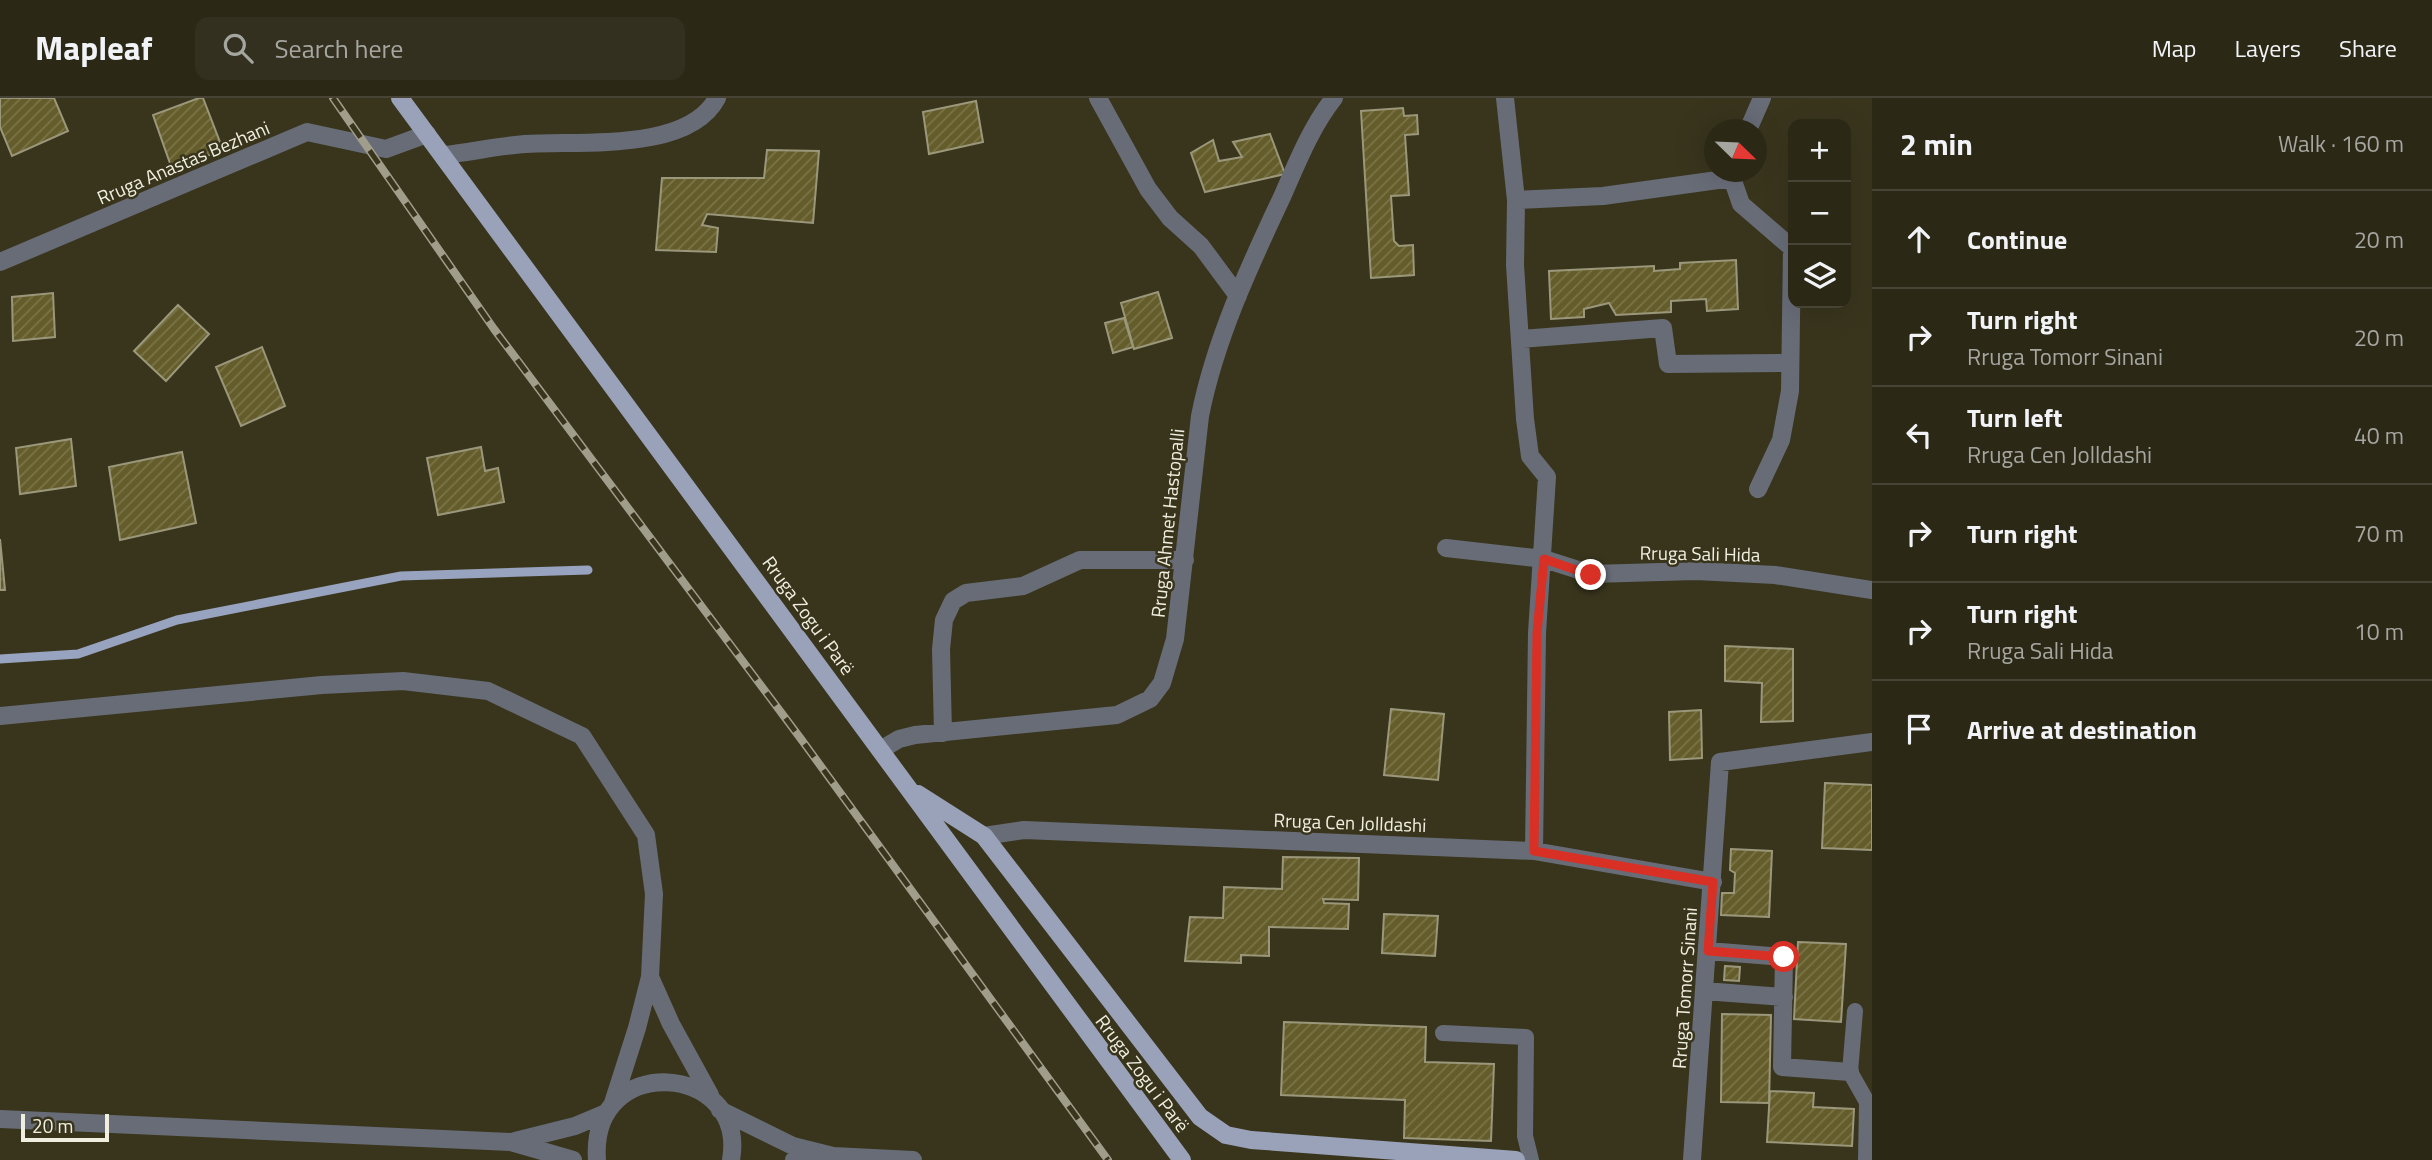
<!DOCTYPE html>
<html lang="en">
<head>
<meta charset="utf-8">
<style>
  body { margin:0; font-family:"Titillium Web",sans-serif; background:#33301f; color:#f1f3f6 }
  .controls { position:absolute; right:21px; top:21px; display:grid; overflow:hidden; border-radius:14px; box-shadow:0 7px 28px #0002 }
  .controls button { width:63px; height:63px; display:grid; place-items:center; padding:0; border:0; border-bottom:2px solid #474435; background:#2b2816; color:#f1f3f6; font:35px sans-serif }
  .compass { position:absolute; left:1704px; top:21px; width:63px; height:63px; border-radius:50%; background:#2b2816; box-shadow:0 7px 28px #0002; rotate:113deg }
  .scale { position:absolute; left:21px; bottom:18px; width:88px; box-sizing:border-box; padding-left:7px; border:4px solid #f0eedf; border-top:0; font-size:19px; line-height:24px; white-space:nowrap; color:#f0eedf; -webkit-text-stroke:5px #39351d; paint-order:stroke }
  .stop { position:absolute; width:21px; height:21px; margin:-16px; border:5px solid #d93025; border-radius:50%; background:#fff }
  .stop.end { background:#d93025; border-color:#fff; box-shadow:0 2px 7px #0008 }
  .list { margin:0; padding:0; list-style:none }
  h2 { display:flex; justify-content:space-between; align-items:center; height:91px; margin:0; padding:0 28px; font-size:30px }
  h2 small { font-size:23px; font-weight:400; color:#a6a6a1 }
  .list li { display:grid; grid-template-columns:46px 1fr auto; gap:21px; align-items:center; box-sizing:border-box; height:98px; padding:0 28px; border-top:2px solid #474435 }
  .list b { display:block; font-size:26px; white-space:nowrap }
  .list p { margin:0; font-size:23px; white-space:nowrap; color:#a6a6a1 }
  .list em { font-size:23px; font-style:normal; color:#a6a6a1 }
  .icon { flex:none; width:38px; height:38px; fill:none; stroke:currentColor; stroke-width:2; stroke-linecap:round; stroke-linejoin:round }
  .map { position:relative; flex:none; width:1872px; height:1062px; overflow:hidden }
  header { display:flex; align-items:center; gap:42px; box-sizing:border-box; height:98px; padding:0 35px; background:#2b2816; border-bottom:2px solid #474435 }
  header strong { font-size:33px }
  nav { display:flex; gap:38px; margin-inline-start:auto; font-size:24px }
  .search { width:490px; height:63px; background:#33301f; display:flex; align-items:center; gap:18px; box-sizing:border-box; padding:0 24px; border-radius:14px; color:#a6a6a1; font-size:26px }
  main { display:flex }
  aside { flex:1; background:#2b2816 }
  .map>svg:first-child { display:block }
</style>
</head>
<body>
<header>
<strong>Mapleaf</strong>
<div class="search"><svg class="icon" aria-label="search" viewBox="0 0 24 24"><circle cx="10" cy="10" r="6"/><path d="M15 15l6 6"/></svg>Search here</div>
<nav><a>Map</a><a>Layers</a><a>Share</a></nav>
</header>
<main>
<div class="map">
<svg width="1872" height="1062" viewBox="0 0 1872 1062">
  <defs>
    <pattern id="building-hatch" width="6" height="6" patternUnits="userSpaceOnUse" patternTransform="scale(1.75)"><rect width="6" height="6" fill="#645c2a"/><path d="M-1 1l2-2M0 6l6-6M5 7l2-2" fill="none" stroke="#7a7448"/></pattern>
  </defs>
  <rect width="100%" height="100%" fill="#39351d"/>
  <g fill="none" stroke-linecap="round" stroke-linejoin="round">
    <path stroke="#98a4bf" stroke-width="9" d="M 0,561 L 78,556 L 177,522 L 401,478 L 588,472"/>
  </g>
  <path fill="url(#building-hatch)" stroke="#9b977b" stroke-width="2" d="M 0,0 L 54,0 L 68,33 L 12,58 L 0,29 Z
    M 199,0 L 203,0 L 223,52 L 172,71 L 153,17 Z
    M 976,3 L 983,44 L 929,56 L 923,14 Z
    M 1403,10 L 1404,18 L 1417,17 L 1418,36 L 1405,37 L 1409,97 L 1391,98 L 1394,143 L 1399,148 L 1413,147 L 1414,177 L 1371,180 L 1361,13 Z
    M 1270,36 L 1285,76 L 1205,94 L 1191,55 L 1213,42 L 1219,63 L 1242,59 L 1233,44 Z
    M 767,52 L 819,53 L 813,125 L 707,116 L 702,127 L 718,130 L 716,154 L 656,152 L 662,80 L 764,80 Z
    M 1736,162 L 1738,211 L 1707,213 L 1706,201 L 1671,203 L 1671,214 L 1616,217 L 1609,205 L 1584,211 L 1584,219 L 1551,221 L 1549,173 L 1654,168 L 1654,173 L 1680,171 L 1680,165 Z
    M 1158,194 L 1172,240 L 1134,251 L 1121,205 Z
    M 53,195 L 55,239 L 13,243 L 12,199 Z
    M 178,207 L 209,236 L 166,283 L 134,253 Z
    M 1124,220 L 1133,249 L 1113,255 L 1105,225 Z
    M 262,249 L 285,308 L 241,328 L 216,269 Z
    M 71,341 L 76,388 L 20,396 L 16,350 Z
    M 481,349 L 485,373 L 498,370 L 504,404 L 438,417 L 427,360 Z
    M 182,354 L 196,425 L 120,442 L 109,369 Z
    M 0,441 L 5,492 L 0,492 Z
    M 1725,548 L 1793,551 L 1793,623 L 1761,624 L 1762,585 L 1725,583 Z
    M 1391,611 L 1444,616 L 1438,682 L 1384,677 Z
    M 1701,612 L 1702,660 L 1670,662 L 1669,614 Z
    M 1825,685 L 1872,687 L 1872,752 L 1822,750 Z
    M 1731,751 L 1772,753 L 1769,819 L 1721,817 L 1722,795 L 1734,795 L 1735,775 L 1730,772 Z
    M 1283,759 L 1359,760 L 1358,802 L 1323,801 L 1324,805 L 1349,806 L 1348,831 L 1269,829 L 1269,858 L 1241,857 L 1241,865 L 1185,863 L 1190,819 L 1223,820 L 1224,789 L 1282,791 Z
    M 1384,816 L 1438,818 L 1435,858 L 1382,855 Z
    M 1798,844 L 1846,846 L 1841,924 L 1794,921 Z
    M 1725,868 L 1740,869 L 1739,883 L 1724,882 Z
    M 1722,916 L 1771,917 L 1769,1005 L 1721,1004 Z
    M 1284,924 L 1426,929 L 1425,964 L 1494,966 L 1491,1043 L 1404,1040 L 1405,1002 L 1281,997 Z
    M 1770,993 L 1814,995 L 1813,1009 L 1854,1011 L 1852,1048 L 1767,1044 Z"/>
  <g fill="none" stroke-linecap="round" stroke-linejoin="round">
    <path stroke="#686c77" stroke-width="16" d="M 1855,913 L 1850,974 L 1867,1004 L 1866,1062
      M 1443,935 L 1526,939 L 1525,1038 L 1531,1062"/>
    <path stroke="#686c77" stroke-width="18" d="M 1098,0 L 1148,91 L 1170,120 L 1201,148 L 1238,198
      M 1505,0 L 1516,102 L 1515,167 L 1525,321 L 1530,358 L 1547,379 L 1537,535 L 1534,753
      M 1748,32 L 1762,0
      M 444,57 C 471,54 498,48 525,46 C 578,42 688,55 717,0
      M 1732,80 L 1741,106 L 1792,150 L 1790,293 L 1781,342 L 1758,391
      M 1516,102 L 1603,98 L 1732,80 L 1734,74
      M 0,164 L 307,34 L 386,51 L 427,36
      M 1520,241 L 1663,230 L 1668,266 L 1790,265
      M 1446,450 L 1544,461 L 1591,476 L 1696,473 L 1775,477 L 1872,492
      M 0,618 L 322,587 L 403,583 L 488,593 L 582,638 L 646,737 L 654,796 L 650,879 L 637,930 L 613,1005
      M 943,635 L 941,551 L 944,522 L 953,503 L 966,495 L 1023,488 L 1080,462 L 1185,462
      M 882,651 L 899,641 L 915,637 L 1117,617 L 1150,601 L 1162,585 L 1175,541 L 1200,318 C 1215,242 1249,169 1282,99 C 1297,65 1311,29 1334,0
      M 984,738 L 1024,732 L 1534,753 L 1713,784
      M 1708,853 L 1784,859 L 1782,969 L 1850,974
      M 650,879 L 671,926 L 710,997
      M 1704,893 L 1784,899
      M 720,1012 L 793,1048 L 833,1058
      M 0,1021 L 511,1044 L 573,1062
      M 515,1043 L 575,1028 L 606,1015
      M 597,1062 C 589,952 748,965 731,1062
      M 794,1062 L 833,1058 L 913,1062
      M 1692,1062 L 1720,664 L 1872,644"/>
    <path stroke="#99a2b8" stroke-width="18" d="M 400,0 L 1182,1062
      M 918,696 L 984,738 L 1200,1019 L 1226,1037 L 1251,1042 L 1516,1062"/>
    <defs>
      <path id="rail" d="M 333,0 L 494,231 L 801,641 L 1108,1062"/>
    </defs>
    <use href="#rail" stroke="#a09d8b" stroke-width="8"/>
    <use href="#rail" stroke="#39351d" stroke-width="5" stroke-dasharray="16" stroke-linecap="butt"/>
  </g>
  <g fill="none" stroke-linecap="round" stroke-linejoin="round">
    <path stroke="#d93025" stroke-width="9" d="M 1591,477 L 1544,461 L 1537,535 L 1534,753 L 1713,784 L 1708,853 L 1784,859"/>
  </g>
  <g text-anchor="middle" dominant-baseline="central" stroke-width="5" stroke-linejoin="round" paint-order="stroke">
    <g font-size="19" fill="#f0eedf" stroke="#39351d">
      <text transform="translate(183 64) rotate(-23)">Rruga Anastas Bezhani</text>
      <text transform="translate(1167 425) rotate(-84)">Rruga Ahmet Hastopalli</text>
      <text transform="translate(1700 455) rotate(1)">Rruga Sali Hida</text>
      <text transform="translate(809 517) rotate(54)">Rruga Zogu i Parë</text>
      <text transform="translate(1350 724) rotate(2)">Rruga Cen Jolldashi</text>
      <text transform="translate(1684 890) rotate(-86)">Rruga Tomorr Sinani</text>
      <text transform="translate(1143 975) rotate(53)">Rruga Zogu i Parë</text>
    </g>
  </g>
</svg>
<div class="controls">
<button>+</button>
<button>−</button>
<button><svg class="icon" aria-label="layers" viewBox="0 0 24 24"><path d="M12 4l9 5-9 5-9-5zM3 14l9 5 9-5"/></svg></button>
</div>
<svg class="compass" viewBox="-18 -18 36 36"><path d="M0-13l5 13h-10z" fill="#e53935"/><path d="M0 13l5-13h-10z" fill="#a6a6a1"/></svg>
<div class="scale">20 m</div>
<div class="stop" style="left:1784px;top:859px"></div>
<div class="stop end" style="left:1591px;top:477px"></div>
</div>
<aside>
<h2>2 min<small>Walk · 160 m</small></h2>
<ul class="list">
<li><svg class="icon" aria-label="ahead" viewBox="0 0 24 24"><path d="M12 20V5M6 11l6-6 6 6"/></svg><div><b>Continue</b></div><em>20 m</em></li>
<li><svg class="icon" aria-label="right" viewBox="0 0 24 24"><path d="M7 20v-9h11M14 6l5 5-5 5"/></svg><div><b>Turn right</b><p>Rruga Tomorr Sinani</p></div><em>20 m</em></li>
<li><svg class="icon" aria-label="left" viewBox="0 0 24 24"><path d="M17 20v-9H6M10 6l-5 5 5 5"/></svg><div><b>Turn left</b><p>Rruga Cen Jolldashi</p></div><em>40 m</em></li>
<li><svg class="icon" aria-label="right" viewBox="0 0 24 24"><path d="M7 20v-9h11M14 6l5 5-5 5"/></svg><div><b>Turn right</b></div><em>70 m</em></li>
<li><svg class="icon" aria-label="right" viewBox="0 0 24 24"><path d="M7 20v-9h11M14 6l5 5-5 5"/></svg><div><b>Turn right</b><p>Rruga Sali Hida</p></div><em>10 m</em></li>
<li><svg class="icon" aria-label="arrive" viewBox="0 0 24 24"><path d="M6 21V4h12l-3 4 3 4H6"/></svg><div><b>Arrive at destination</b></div></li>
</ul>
</aside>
</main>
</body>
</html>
